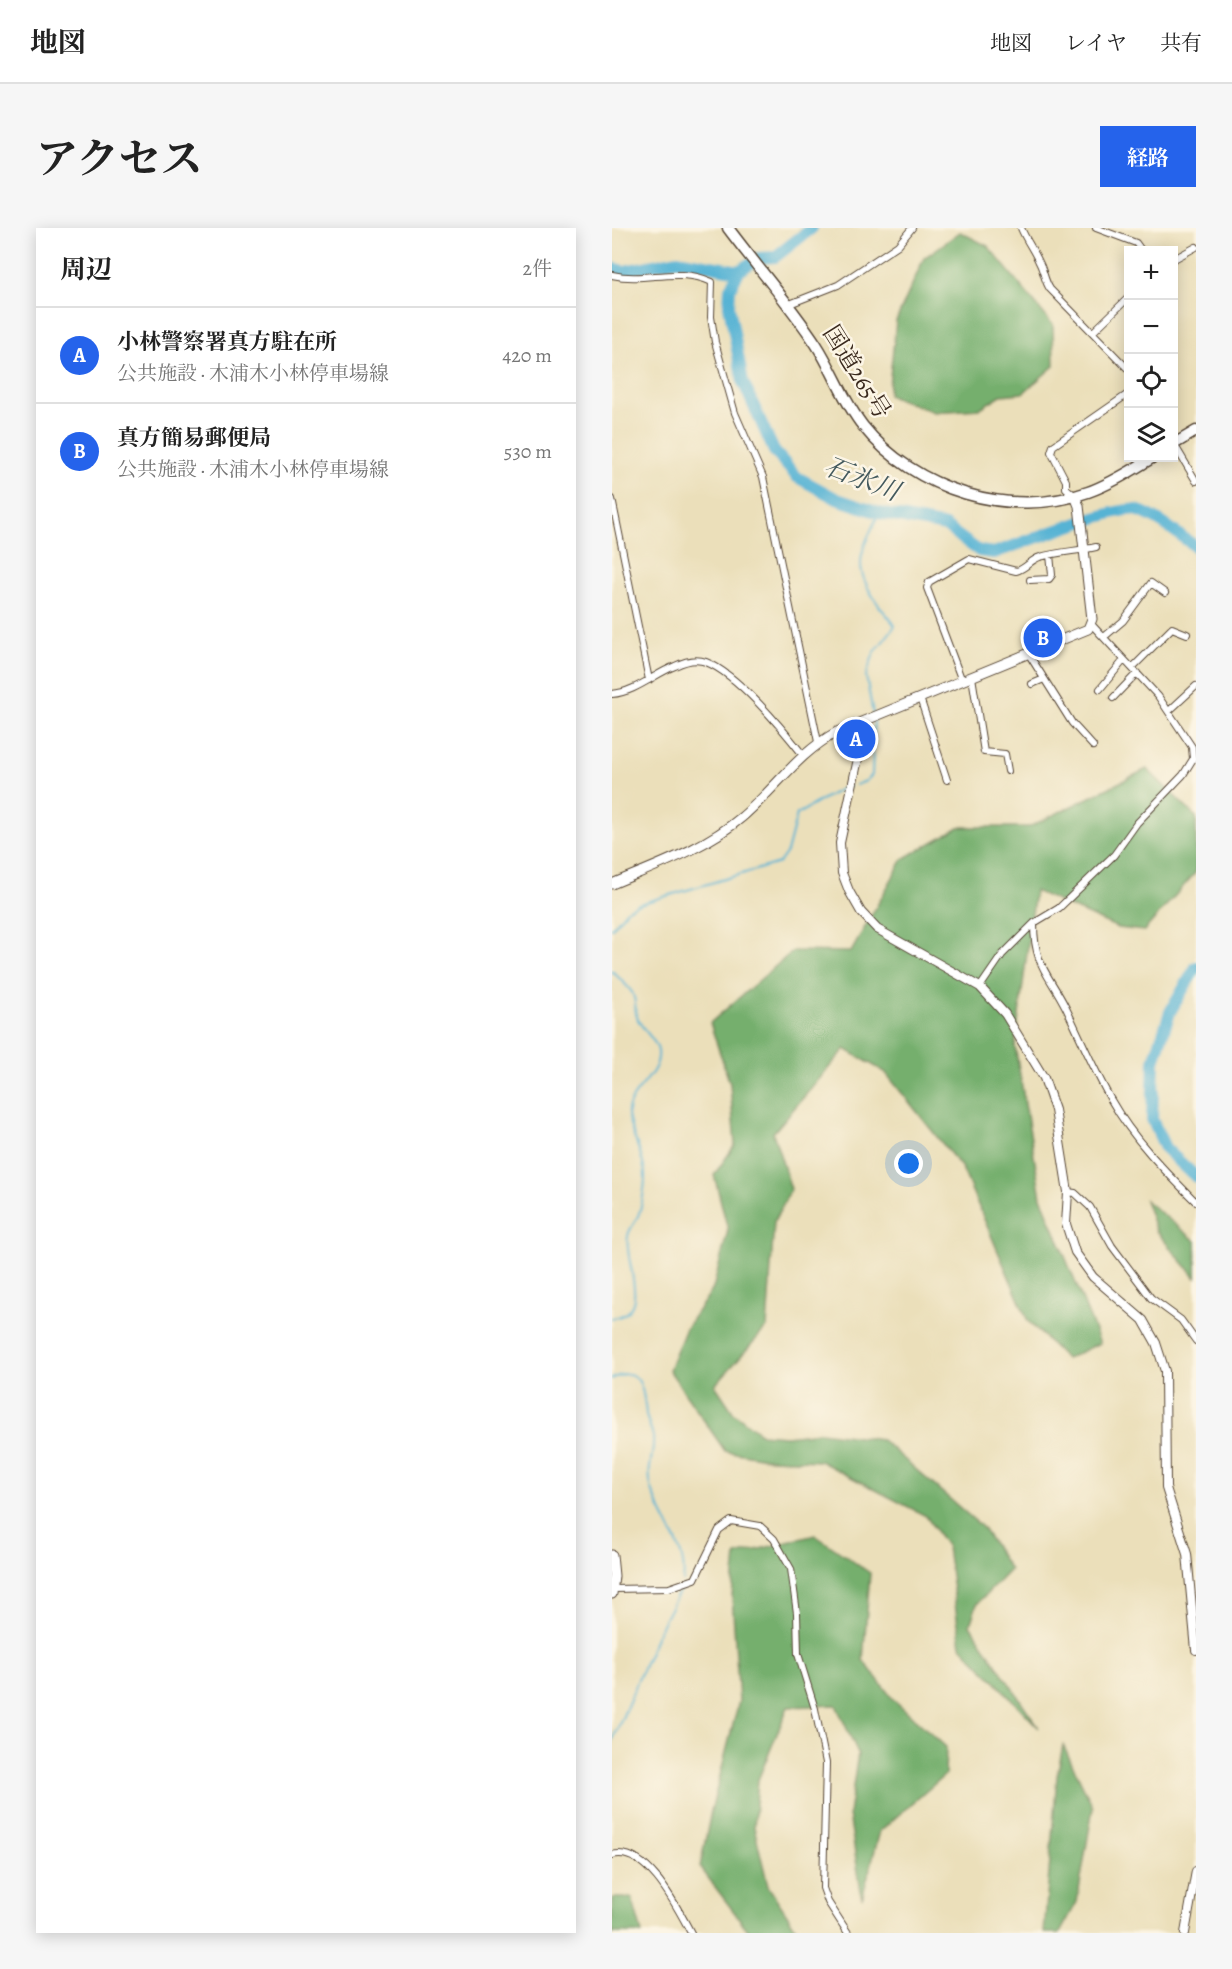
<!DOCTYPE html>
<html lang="ja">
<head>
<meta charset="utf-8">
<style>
  body { margin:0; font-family:Alegreya,"Noto Serif JP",serif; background:#f6f6f6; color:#222 }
  .controls { position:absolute; right:18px; top:18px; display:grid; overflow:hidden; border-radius:0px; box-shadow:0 3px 15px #0003 }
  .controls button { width:54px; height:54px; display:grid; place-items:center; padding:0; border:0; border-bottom:2px solid #e0e0e0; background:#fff; color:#222; font:30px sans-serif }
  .you { position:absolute; left:297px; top:936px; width:21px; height:21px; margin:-15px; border:4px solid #fff; border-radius:50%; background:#1a73e8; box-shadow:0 0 0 9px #1a73e833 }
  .badge { display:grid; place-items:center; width:39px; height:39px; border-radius:50%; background:#2563eb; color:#fff; font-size:20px; font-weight:700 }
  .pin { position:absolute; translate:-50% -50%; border:3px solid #fff; box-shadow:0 2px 6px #0006 }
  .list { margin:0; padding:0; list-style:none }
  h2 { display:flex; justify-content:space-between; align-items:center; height:78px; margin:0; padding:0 24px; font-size:26px }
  h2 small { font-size:20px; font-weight:400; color:#767676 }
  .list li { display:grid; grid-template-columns:39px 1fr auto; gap:18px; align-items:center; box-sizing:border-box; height:96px; padding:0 24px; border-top:2px solid #e0e0e0 }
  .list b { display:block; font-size:22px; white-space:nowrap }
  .list p { margin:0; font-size:20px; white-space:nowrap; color:#767676 }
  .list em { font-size:20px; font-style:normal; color:#767676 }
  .icon { flex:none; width:33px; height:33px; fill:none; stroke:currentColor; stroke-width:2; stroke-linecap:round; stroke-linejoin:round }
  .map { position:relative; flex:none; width:584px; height:1705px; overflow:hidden; border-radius:0px }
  header { display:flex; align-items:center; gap:36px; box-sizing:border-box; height:84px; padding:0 30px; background:#fff; border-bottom:2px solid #e0e0e0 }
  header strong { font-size:28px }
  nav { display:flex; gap:33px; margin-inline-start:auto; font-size:21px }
  .intro { display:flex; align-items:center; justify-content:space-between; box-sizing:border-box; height:144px; padding:0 36px }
  h1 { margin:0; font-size:42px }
  .button { padding:15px 27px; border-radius:0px; background:#2563eb; color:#fff; font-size:21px; font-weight:700 }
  main { display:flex; gap:36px; padding:0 36px }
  aside { flex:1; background:#fff; border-radius:0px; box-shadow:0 3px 15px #0003 }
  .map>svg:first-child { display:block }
</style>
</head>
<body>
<header>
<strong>地図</strong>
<nav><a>地図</a><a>レイヤ</a><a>共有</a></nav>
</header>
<div class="intro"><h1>アクセス</h1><a class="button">経路</a></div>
<main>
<aside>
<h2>周辺<small>2件</small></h2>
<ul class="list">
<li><span class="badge">A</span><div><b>小林警察署真方駐在所</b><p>公共施設 · 木浦木小林停車場線</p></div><em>420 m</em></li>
<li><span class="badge">B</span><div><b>真方簡易郵便局</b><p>公共施設 · 木浦木小林停車場線</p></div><em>530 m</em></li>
</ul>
</aside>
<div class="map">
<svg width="584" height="1705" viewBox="0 0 584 1705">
  <rect width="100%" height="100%" fill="#fcf5e5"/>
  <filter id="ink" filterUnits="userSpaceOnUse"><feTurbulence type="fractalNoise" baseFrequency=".0167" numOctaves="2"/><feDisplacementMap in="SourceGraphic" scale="12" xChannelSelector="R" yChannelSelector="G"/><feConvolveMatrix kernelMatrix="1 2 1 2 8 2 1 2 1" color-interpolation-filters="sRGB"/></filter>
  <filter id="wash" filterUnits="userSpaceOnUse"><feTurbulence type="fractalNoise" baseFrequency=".008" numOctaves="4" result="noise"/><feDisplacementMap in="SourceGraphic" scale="24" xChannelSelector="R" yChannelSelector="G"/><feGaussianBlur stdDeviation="1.35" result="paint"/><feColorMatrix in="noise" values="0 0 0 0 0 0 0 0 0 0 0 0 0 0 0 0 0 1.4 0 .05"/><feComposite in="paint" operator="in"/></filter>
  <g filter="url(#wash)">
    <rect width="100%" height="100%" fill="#ebdfba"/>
    <path fill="#75af6d" stroke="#586c46" stroke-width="1.5" d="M 348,4 L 376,18 L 441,97 L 442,138 L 411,165 L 389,167 L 367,181 L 322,184 L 276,167 L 284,93 L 312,30 Z
      M 535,541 L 584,589 L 584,644 L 532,703 L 506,700 L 423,663 L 403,818 L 429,969 L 488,1115 L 454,1131 L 416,1093 L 350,940 L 273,844 L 233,821 L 161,905 L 179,961 L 162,994 L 155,1099 L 103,1157 L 121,1184 L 149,1206 L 174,1208 L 208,1204 L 270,1212 L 370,1299 L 398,1342 L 365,1376 L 358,1397 L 427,1500 L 349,1418 L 335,1319 L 314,1288 L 208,1233 L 159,1231 L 113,1223 L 57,1142 L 74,1100 L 101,1061 L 116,1002 L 102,947 L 123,917 L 118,856 L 98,795 L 181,723 L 239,724 L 291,631 L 347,599 L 417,599 Z
      M 533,972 L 584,1013 L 584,1050 L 544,1003 Z
      M 203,1307 L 258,1345 L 251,1432 L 280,1470 L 334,1519 L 333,1547 L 268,1603 L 250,1670 L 237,1586 L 246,1525 L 224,1477 L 176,1479 L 146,1552 L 142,1599 L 156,1658 L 187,1705 L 138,1705 L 88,1639 L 99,1583 L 127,1473 L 120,1368 L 124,1327 Z
      M 451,1517 L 481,1579 L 465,1674 L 448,1705 L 432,1705 L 445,1548 Z
      M 0,1670 L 20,1670 L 30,1705 L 0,1705 Z"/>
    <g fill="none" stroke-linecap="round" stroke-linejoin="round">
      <path stroke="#56b3d4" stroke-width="2" d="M 261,486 L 254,448 L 262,425 L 283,398 C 278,389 271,384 266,376 C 238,337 249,325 267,285
        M 244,557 L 254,553 L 260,547 L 262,492
        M 0,700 L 15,682 L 24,677 L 167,635 L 175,624 L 185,586 C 203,577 219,564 238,558
        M 0,743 C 6,749 14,756 19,763 C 25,770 22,781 25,789 C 29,802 44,810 46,823 C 49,848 19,860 16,883 C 14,897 33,928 33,948 C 33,959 30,978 26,988 C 23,995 17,1001 16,1008 C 11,1033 42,1085 0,1090
        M 0,1151 C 30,1133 32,1167 34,1186 C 35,1193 39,1200 41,1208 C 43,1225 34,1241 39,1258 C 47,1289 77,1320 71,1353
        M 0,1514 L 47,1402 L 70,1358"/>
      <path stroke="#56b3d4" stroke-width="12" d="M 200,0 L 163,29 L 146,30 L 127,43 L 118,61 L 117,78 L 131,154 L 162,223 L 185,249 L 225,271 L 267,285 L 333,298 L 367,323 L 382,325 C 405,317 508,277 524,282 C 546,289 566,306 584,319
        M 0,40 L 12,43 L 65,32 L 127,43
        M 584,739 L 558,784 L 542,833 L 540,891 L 553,920 L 584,949"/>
    </g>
  </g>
  <g filter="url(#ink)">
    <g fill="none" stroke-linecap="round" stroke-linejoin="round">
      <defs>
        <path id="minor" d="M 409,0 C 414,12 422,23 427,34 C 432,43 432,52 438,61 L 516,141
          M 484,0 L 524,15 L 529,22
          M 562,31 L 584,19
          M 0,47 C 35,55 64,38 100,54 L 99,89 L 103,114 L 123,185 L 151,249 L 206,514
          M 175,77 L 226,57 L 286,17 L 300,0
          M 482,103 L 516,70
          M 562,216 L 584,253
          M 463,268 L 454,260 L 454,253 L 439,224 L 441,218 L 516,166
          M 0,271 L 37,452
          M 418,352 L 437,351 L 440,347 L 438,327
          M 492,409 L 511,393 L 539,355 L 553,365
          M 416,425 L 460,495 L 481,518
          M 520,440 L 560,400 L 575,406
          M 360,449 L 372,524 L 393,526 L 396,543
          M 350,453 L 315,360 L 317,354 L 357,331 L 404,343 C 414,341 418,332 428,329 C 446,324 466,323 484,319
          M 420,456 L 432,451
          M 488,461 L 512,432
          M 0,466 C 24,464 42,446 63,438 C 73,433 84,430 94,434 C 125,446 170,500 191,527
          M 308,470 L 335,552
          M 501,470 L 525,445
          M 557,483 L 584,458
          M 422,696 C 422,738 437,746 454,780 C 469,811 482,842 499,872 C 521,911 553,943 584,974
          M 368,759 L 390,727 L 422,695 L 447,680 L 502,627 L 525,595 L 571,547 L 581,531 L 580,519 L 546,468 L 480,397
          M 456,964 L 463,965 L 478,979 L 500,1018 L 539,1070 L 569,1092 L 584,1113
          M 1,1361 L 57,1360 L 83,1351 L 107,1302 L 119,1293 L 148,1298 L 162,1311 L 179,1341 L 185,1385 L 186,1426 L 203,1481 L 214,1535 L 211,1660 L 216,1674 L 236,1705
          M 0,1627 C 35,1617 66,1681 79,1705"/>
        <path id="tertiary" d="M 248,495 L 247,526 L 228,615 L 230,645 L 237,663 L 249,684 L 265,701 L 368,759 L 393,786 L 432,850 L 443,882 L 456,964 L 454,996 L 463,1024 L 481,1049 L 531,1092 L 544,1115 L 553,1143 L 554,1260 L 575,1326 L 584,1422
          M 573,1705 L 584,1643"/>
        <path id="secondary" d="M 0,656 C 45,637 92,621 130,589 C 163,561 186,525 225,504 L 476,401 L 480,391 L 467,278 L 463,268
          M 0,1327 L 2,1348 L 0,1366"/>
        <path id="trunk" d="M 116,0 C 145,39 177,75 204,116 C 221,142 231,173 251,198 C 302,262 398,292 476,264 C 499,256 520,242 540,230
          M 562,216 L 584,203"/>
      </defs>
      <use href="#minor" stroke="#554535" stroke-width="8"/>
      <use href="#tertiary" stroke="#554535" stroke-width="10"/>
      <use href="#secondary" stroke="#554535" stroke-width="11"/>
      <use href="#trunk" stroke="#554535" stroke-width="13"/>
      <use href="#minor" stroke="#fff" stroke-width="6"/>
      <use href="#tertiary" stroke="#fff" stroke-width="8"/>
      <use href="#secondary" stroke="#fff" stroke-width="9"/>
      <use href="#trunk" stroke="#fff" stroke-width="10"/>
    </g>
  </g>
  <g text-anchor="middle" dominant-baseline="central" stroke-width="5" stroke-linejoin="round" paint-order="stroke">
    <g font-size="24" fill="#3b2a1e" stroke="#fcf5e5">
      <text transform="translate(245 144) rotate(58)">国道265号</text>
    </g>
    <g font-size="26" font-style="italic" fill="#445a5e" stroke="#fcf5e5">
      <text transform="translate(250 251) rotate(21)">石氷川</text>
    </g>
  </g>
</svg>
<div class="controls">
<button>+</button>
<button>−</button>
<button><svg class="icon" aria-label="locate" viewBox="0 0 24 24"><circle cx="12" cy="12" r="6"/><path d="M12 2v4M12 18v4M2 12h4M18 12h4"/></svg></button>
<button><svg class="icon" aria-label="layers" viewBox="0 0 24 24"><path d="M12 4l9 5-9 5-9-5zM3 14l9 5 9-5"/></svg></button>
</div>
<div class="you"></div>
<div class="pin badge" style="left:244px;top:511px">A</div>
<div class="pin badge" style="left:431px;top:410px">B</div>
</div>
</main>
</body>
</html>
